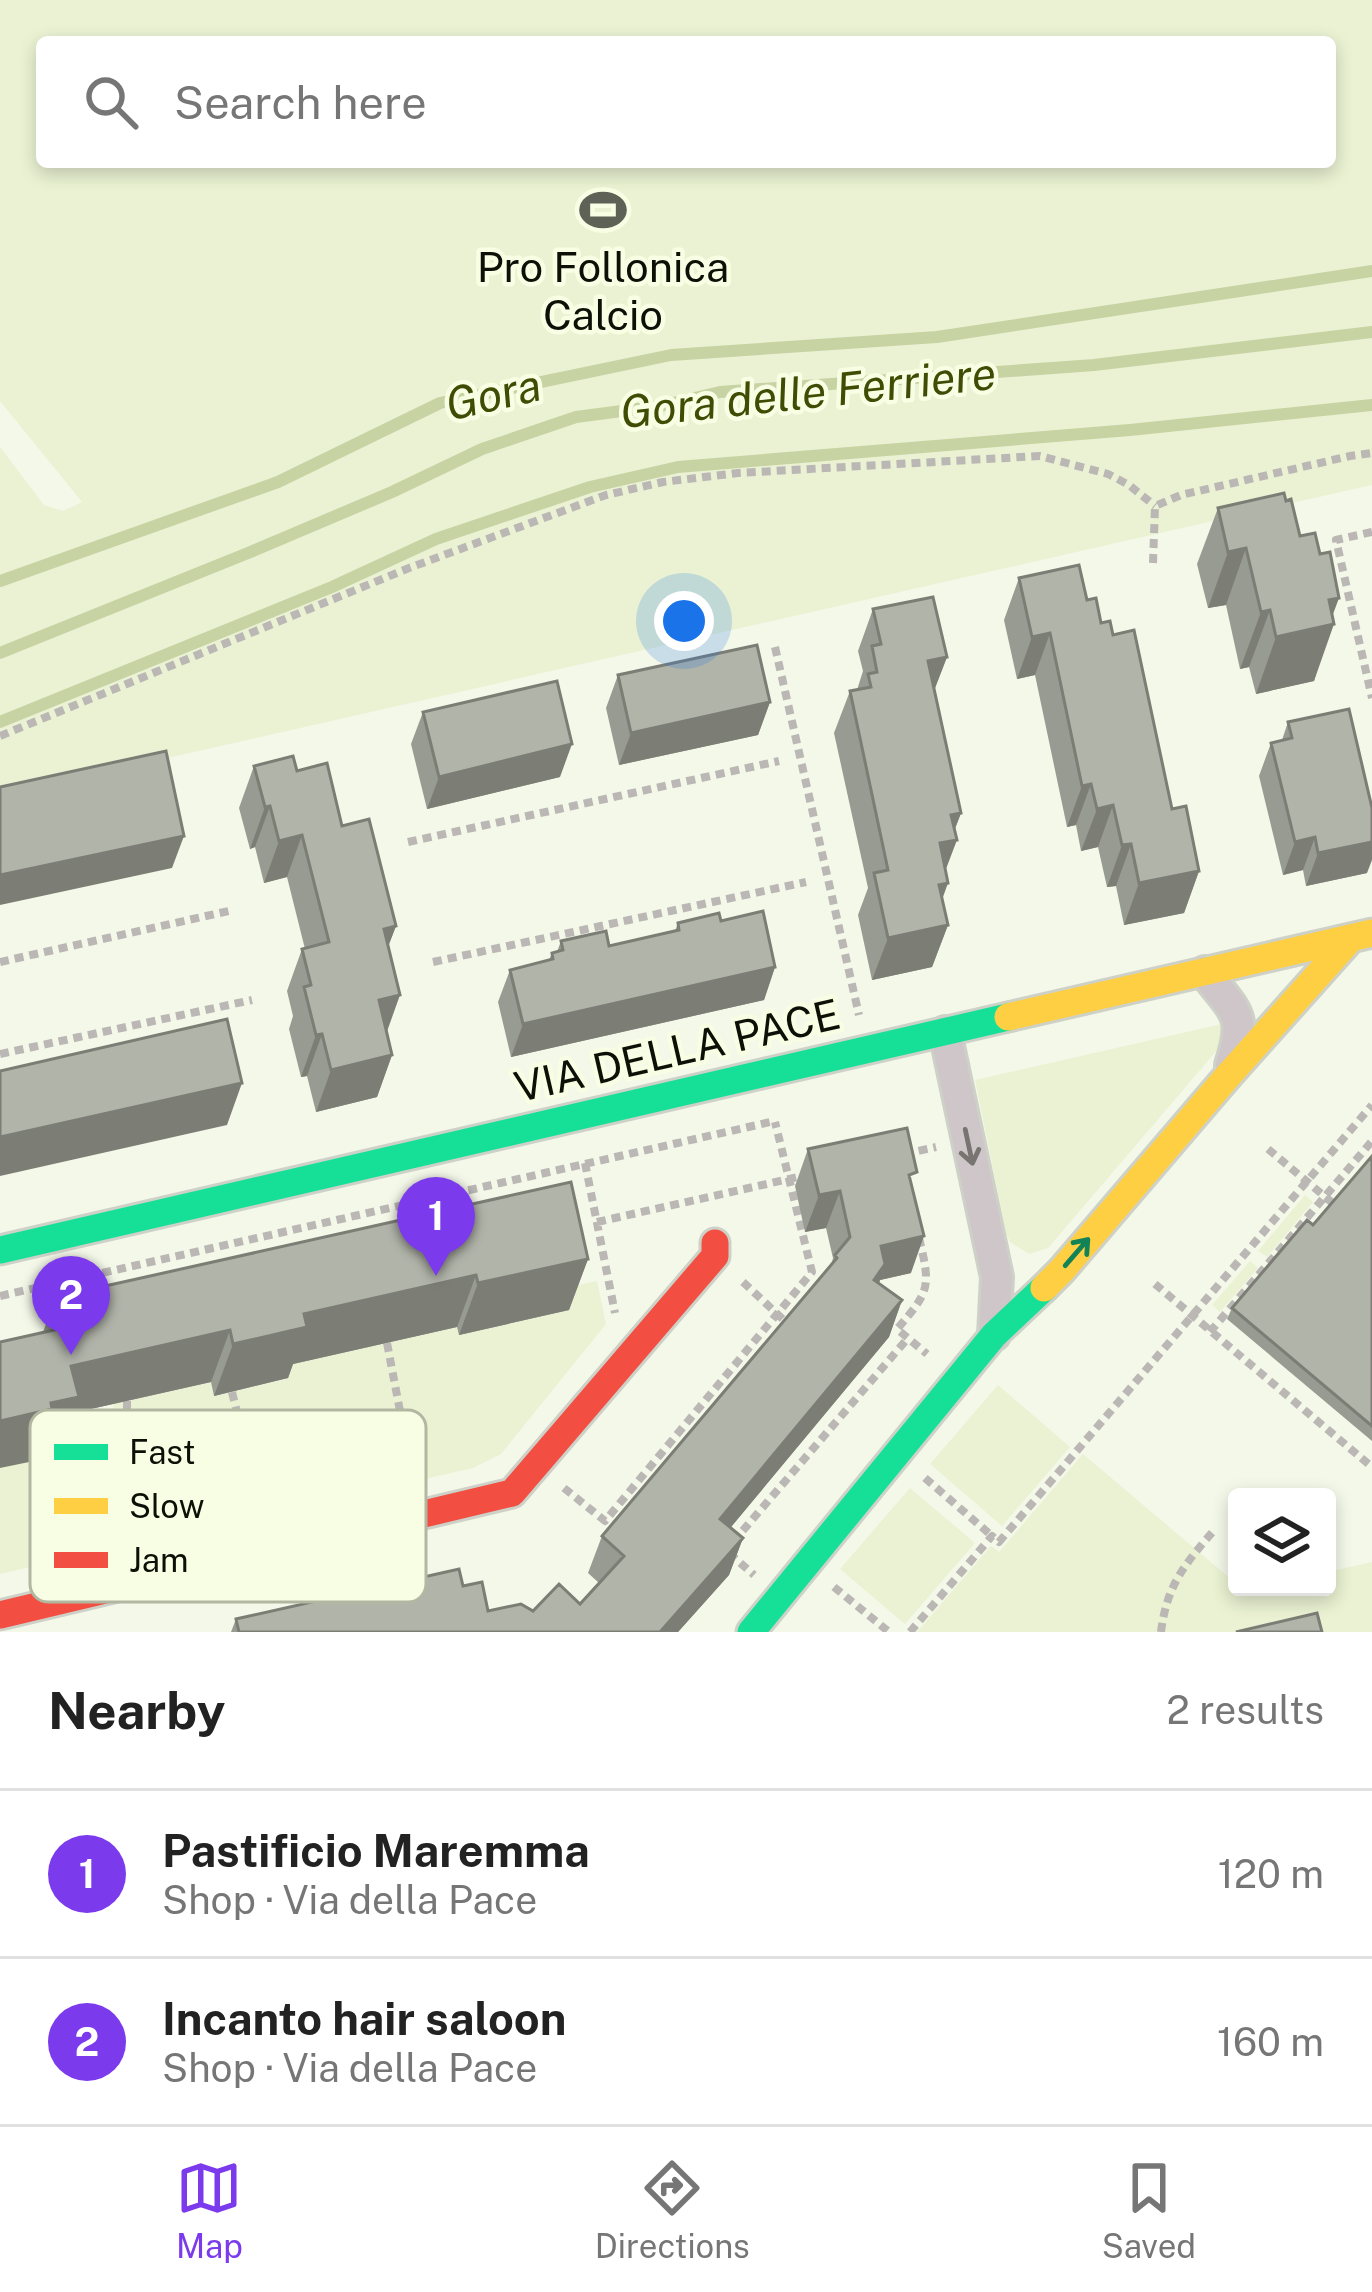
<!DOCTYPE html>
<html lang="en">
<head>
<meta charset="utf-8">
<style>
  body { margin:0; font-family:"Public Sans",sans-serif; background:#f6f6f6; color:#222 }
  .controls { position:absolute; right:36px; bottom:36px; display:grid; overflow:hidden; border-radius:12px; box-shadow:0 6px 18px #0003 }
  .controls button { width:108px; height:108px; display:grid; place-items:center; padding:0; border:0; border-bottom:3px solid #e0e0e0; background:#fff; color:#222; font:60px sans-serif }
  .you { position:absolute; left:684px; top:621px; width:42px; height:42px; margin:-30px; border:9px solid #fff; border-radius:50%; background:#1a73e8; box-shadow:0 0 0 18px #1a73e833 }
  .badge { display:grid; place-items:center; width:78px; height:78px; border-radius:50%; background:#7c3aed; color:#fff; font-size:39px; font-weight:700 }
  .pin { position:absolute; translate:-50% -99px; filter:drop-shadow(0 3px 6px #0008) }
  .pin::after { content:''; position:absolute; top:63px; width:42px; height:36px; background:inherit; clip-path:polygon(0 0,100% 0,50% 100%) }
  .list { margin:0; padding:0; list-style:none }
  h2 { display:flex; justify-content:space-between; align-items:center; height:156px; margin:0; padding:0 48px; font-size:51px }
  h2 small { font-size:39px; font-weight:400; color:#767676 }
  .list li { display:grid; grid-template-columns:78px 1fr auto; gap:36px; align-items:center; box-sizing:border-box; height:168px; padding:0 48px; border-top:3px solid #e0e0e0 }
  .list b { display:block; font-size:45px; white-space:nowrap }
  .list p { margin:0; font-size:39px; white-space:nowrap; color:#767676 }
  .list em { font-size:39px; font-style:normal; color:#767676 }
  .icon { flex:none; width:66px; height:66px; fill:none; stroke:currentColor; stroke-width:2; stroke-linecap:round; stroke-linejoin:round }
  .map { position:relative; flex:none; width:1372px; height:1632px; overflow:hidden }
  .search { position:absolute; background:#fff; box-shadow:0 6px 18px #0003; left:36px; right:36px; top:36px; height:132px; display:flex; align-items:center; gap:30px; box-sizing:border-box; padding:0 42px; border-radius:12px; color:#767676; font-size:45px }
  .sheet { height:492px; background:#fff }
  nav { display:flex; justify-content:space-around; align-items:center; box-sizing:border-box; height:168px; border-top:3px solid #e0e0e0; background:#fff; font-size:33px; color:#767676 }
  nav a { display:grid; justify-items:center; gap:6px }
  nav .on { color:#7c3aed }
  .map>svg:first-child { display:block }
</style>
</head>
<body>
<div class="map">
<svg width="1372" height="1632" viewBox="0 0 1372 1632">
  <rect width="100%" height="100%" fill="#f4f8e9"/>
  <path fill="#eaf2d3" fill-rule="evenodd" d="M 0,0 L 1372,0 L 1372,485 L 0,796 L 0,447 L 44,505 L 63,511 L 82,502 L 0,401 ZM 42,42 L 1330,42 L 1330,162 L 42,162 Z
    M 1222,1024 L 1224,1039 L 1219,1048 L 1048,1248 L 1029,1254 L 1010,1242 L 1006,1233 L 975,1080 Z
    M 1305,1195 L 1313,1202 L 1267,1257 L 1258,1251 Z
    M 1250,1261 L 1258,1268 L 1220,1312 L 1212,1305 Z
    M 597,1281 L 606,1324 L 501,1454 L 473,1468 L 145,1542 L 113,1404 L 211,1382 L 215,1396 L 287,1379 L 285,1366 L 458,1327 L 459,1334 L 564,1288 Z
    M 998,1385 L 1070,1447 L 1002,1526 L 930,1464 Z
    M 60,1449 L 84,1555 L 0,1574 L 0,1468 L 33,1455 Z
    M 1083,1454 L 1245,1591 L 1264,1587 L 1327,1587 L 1327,1572 L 1372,1562 L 1372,1632 L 917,1632 L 991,1546 L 999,1552 Z
    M 910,1488 L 975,1543 L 905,1624 L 840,1569 Z"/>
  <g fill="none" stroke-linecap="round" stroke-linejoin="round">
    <path stroke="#c8d3a4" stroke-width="12" d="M 0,581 L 278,482 L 440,403 L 671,355 L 937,337 L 1372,271
      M 0,653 L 248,553 L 392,492 L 482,449 L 576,417 L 660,406 L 720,392 L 1094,365 L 1372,332
      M 0,722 L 332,587 L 436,539 L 590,487 L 678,467 L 1130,430 L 1372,405"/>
    <defs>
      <path id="street" d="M 1205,972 C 1235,1013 1248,1013 1231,1065
        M 945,1032 L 997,1277 L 994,1335"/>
      <path id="fast" d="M 0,1250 L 1008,1017
        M 751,1632 L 994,1335 L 1044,1288"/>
      <path id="slow" d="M 1008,1017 L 1372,933
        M 1044,1288 L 1062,1270 L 1227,1077 L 1351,938"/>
      <path id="jam" d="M 0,1615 L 512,1493 L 715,1256 L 715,1243"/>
    </defs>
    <use href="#street" stroke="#ced1c7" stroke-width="36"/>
    <use href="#fast" stroke="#ced1c7" stroke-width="33"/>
    <use href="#slow" stroke="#ced1c7" stroke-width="33"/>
    <use href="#jam" stroke="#ced1c7" stroke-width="33"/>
    <path stroke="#bab7b5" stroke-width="8" stroke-dasharray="9 6" stroke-linecap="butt" d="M 1372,532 L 1336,540 L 1372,698
      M 1153,563 L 1155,506 L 1181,495 L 1350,456 L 1372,453
      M 775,647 L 859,1015
      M 0,736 L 409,568 L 606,495 L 663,482 L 738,473 L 1040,456 L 1108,474 L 1129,485 L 1155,506
      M 408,842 L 779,761
      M 0,962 L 233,910
      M 433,962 L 806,882
      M 0,1054 L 252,1000
      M 1268,1149 L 1335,1205
      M 904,1154 L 936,1147
      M 585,1163 L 615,1313
      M 597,1222 L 807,1175
      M 919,1238 C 931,1287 930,1291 897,1329 L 927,1354
      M 743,1282 L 789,1325
      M 1155,1284 L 1372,1467
      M 0,1296 L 775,1121
      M 1210,1332 L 1372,1141
      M 387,1343 L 413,1479
      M 232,1392 L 262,1514
      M 127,1401 L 127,1438 L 150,1541
      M 925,1478 L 992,1536
      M 564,1488 L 605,1521 L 812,1272 L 775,1122
      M 733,1542 L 908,1338
      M 729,1553 L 754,1575
      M 834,1587 L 889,1632
      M 910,1632 L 992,1536 L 999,1542 L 1372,1105
      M 1161,1632 C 1167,1584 1185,1564 1216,1528"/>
    <use href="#street" stroke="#cec6c9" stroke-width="30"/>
    <use href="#fast" stroke="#16e098" stroke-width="27"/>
    <use href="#slow" stroke="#ffcf43" stroke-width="27"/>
    <use href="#jam" stroke="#f24e42" stroke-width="27"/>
  </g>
  <path fill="#989b91" d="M 1286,501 L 1332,616 L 1314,681 L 1256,694 L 1249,667 L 1240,669 L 1226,605 L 1208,608 L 1197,564 L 1218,508 Z
    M 1019,578 L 1087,600 L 1101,623 L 1113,635 L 1172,809 L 1199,871 L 1184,913 L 1124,925 L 1116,886 L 1107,887 L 1098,847 L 1081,851 L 1076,825 L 1067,827 L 1035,675 L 1017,679 L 1004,620 Z
    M 873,609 L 947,657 L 934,691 L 961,813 L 955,829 L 945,871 L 942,900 L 948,925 L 932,967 L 872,980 L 858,915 L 868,888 L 834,733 L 850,691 L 857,690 L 863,671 L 858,651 Z
    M 618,675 L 770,702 L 758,735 L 619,765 L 606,708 Z
    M 423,712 L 560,777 L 427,809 L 411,744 Z
    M 1288,722 L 1367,873 L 1306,886 L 1303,870 L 1283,875 L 1259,776 L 1271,743 L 1282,740 Z
    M 254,766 L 297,771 L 342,826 L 396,926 L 388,946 L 387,1033 L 392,1055 L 377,1097 L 316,1112 L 307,1076 L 301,1077 L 289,1029 L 293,1016 L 287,991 L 302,949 L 305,949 L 287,877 L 264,883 L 255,847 L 250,849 L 239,808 Z
    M 721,921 L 775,967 L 764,1000 L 511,1057 L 498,1002 L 510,970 L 549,960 L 552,953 L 557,952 L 561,941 L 609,946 L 675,931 L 678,923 Z
    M 808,1149 L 912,1187 L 911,1273 L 880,1280 L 879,1283 L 902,1300 L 889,1337 L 730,1528 L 743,1538 L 729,1575 L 678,1632 L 231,1632 L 236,1619 L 463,1586 L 488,1611 L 533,1611 L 580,1604 L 599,1583 L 588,1573 L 602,1536 L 831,1266 L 833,1258 L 826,1228 L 805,1232 L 795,1186 Z
    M 1372,1156 L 1372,1441 L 1227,1319 L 1232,1308 L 1313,1225 Z
    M 588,1259 L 569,1310 L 459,1335 L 457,1327 L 293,1364 L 288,1378 L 214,1396 L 211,1382 L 73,1413 L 60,1449 L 36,1454 L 34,1461 L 43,1332 L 56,1297 Z"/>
  <path fill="#7c7e76" d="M 1246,548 L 1226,605 L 1208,608 L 1228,552 Z
    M 1339,598 L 1329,625 L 1334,624 L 1314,681 L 1256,694 L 1276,637 L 1329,600 Z
    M 1270,610 L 1249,667 L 1240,669 L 1261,612 Z
    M 1050,633 L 1035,675 L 1017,679 L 1032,637 Z
    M 947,657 L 931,698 L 928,661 Z
    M 770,702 L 758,735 L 619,765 L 631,733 Z
    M 572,744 L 560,777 L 427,809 L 439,777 Z
    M 1091,784 L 1076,825 L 1067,827 L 1082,786 Z
    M 1113,805 L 1098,847 L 1081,851 L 1097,809 Z
    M 270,806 L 255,847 L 250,849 L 265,807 Z
    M 961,813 L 950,841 L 957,840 L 941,882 L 924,885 L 951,815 Z
    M 302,835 L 287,877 L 264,883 L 279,841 Z
    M 184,836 L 172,868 L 0,905 L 0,875 Z
    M 1315,837 L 1303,870 L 1283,875 L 1295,842 Z
    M 1372,842 L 1372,860 L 1367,873 L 1306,886 L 1318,853 Z
    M 1131,844 L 1116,886 L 1107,887 L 1122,845 Z
    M 1199,871 L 1184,913 L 1124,925 L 1139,883 Z
    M 948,883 L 933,925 L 939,885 Z
    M 948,925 L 932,967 L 872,980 L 888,938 Z
    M 396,926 L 380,968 L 384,929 Z
    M 775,967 L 764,1000 L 511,1057 L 523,1024 Z
    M 400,995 L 385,1037 L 379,1000 Z
    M 322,1034 L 307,1076 L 301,1077 L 316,1035 Z
    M 392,1055 L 377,1097 L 316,1112 L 331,1070 Z
    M 242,1083 L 227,1125 L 0,1176 L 0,1137 Z
    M 840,1191 L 826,1228 L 805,1232 L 819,1195 Z
    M 924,1236 L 911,1273 L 880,1280 L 872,1301 L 861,1316 L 881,1246 Z
    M 588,1259 L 569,1310 L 459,1335 L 478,1283 Z
    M 476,1275 L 457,1327 L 293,1364 L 288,1378 L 214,1396 L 233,1344 L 304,1314 Z
    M 902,1300 L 889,1337 L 707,1556 L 720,1519 Z
    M 230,1330 L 211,1382 L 73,1413 L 60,1449 L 36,1454 L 34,1461 L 0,1468 L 0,1421 L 71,1366 Z
    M 743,1538 L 729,1575 L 678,1632 L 660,1632 Z"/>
  <path fill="#b1b4a9" stroke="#7c7e76" stroke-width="3" d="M 1284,493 L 1286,501 L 1291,499 L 1300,536 L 1315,533 L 1320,554 L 1330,552 L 1339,598 L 1329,600 L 1334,624 L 1276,637 L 1270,610 L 1261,612 L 1246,548 L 1228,552 L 1218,508 Z
    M 1079,565 L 1087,600 L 1096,598 L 1101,623 L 1110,621 L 1113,635 L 1134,630 L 1172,809 L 1186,806 L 1199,871 L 1139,883 L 1131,844 L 1122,845 L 1113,805 L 1097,809 L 1091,784 L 1082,786 L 1050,633 L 1032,637 L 1019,578 Z
    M 933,597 L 947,657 L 928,661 L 961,813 L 951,815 L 957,840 L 940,843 L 948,883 L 939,885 L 948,925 L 888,938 L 874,873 L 888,870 L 850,691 L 871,687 L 868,674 L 877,672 L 872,646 L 881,644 L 873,609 Z
    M 757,645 L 770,702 L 631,733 L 618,675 Z
    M 557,681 L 572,744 L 439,777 L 423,712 Z
    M 1349,709 L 1372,808 L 1372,842 L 1318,853 L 1315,837 L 1295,842 L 1271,743 L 1292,738 L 1288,722 Z
    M 166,751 L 184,836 L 0,875 L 0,787 Z
    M 293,756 L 297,771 L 327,763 L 342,826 L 369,819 L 396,926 L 384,929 L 400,995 L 379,1000 L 392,1055 L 331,1070 L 322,1034 L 316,1035 L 304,987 L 311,985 L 302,949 L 329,942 L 302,835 L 279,841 L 270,806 L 265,807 L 254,766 Z
    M 763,911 L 775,967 L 523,1024 L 510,970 L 553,959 L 552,953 L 563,950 L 561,941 L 606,931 L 609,946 L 679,930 L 678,923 L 719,913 L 721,921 Z
    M 227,1019 L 242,1083 L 0,1137 L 0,1071 Z
    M 907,1128 L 917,1172 L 909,1175 L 924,1236 L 881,1246 L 885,1264 L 874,1280 L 902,1300 L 720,1519 L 743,1538 L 660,1632 L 239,1632 L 236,1619 L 459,1569 L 463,1586 L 482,1582 L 488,1611 L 521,1604 L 533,1611 L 559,1584 L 580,1604 L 624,1556 L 602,1536 L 837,1258 L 835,1255 L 850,1237 L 840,1191 L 819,1195 L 808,1149 Z
    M 1372,1156 L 1372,1426 L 1232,1308 L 1307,1220 L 1313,1225 Z
    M 571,1182 L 588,1259 L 478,1283 L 476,1275 L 304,1314 L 307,1327 L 233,1344 L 230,1330 L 71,1366 L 79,1397 L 51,1403 L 52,1409 L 0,1421 L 0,1342 L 63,1328 L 56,1297 Z
    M 1317,1613 L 1322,1632 L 1236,1632 Z"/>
  <defs><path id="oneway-shaft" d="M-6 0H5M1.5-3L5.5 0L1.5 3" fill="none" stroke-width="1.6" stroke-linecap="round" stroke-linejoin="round" transform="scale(3)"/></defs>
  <use stroke="#787472" href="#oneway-shaft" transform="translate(969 1147) rotate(78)"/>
  <use stroke="#128257" href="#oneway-shaft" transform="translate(1077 1252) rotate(-49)"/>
  <defs>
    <symbol id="stadium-bare" viewBox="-9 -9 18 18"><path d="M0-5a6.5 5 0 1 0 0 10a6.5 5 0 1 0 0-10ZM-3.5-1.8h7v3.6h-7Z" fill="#5e6156" stroke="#f7fee3" stroke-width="2.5" paint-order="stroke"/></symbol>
  </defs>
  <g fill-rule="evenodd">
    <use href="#stadium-bare" x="570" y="177" width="66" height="66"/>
  </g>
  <g text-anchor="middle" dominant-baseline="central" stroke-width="9" stroke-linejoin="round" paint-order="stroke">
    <g font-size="42" fill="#0e1007" stroke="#f7fee3">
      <text x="603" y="266">Pro Follonica<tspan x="603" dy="48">Calcio</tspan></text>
    </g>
    <g font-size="42" fill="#0e1007" stroke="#f7fee3">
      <text transform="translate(677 1050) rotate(-13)">VIA DELLA PACE</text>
    </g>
    <g font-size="45" font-style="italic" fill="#404b03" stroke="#f7fee3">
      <text transform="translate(808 392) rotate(-6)">Gora delle Ferriere</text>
      <text transform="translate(493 394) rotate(-13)">Gora</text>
    </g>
  </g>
  <rect x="30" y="1410" width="396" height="192" rx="18" fill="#f7fee3" stroke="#b1b7a1" stroke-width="3"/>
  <rect x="54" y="1444" width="54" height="16" fill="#16e098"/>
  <rect x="54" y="1498" width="54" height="16" fill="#ffcf43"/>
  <rect x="54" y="1552" width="54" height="16" fill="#f24e42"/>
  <g font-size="33" fill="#0e1007">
    <text x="129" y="1464">Fast</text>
    <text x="129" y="1518">Slow</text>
    <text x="129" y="1572">Jam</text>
  </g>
</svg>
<div class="controls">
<button><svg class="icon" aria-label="layers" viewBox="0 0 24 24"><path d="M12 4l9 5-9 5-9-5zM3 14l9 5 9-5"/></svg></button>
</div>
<div class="you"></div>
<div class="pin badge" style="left:436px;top:1276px">1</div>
<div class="pin badge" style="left:71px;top:1355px">2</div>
<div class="search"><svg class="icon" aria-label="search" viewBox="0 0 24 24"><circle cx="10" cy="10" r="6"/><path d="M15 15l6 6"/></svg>Search here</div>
</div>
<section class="sheet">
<h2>Nearby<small>2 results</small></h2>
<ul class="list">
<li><span class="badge">1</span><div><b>Pastificio Maremma</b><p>Shop · Via della Pace</p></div><em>120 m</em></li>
<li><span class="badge">2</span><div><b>Incanto hair saloon</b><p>Shop · Via della Pace</p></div><em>160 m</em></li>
</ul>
</section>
<nav>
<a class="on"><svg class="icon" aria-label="map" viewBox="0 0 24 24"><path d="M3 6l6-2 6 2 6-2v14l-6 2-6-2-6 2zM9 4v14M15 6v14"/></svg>Map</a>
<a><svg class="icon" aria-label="directions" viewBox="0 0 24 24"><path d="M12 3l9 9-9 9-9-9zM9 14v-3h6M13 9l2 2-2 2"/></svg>Directions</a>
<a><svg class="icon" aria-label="saved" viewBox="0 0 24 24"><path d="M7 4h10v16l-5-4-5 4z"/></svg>Saved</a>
</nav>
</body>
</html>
